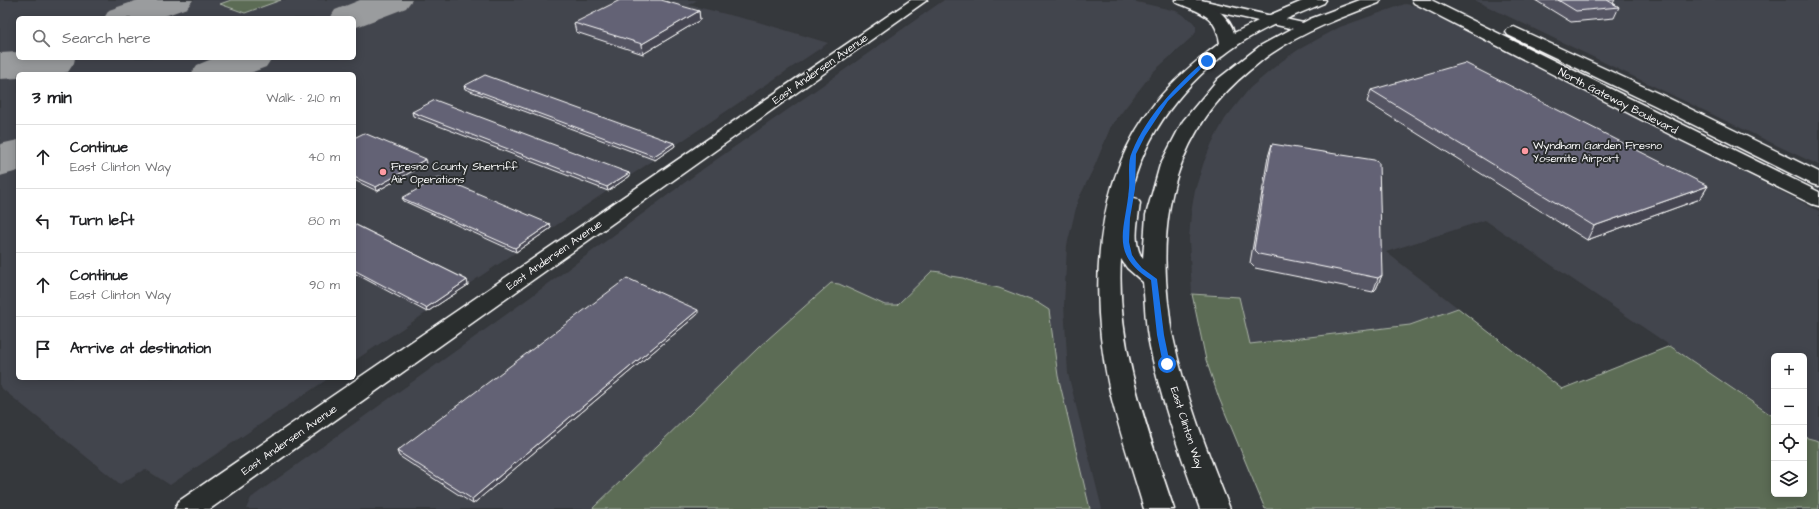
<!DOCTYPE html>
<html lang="en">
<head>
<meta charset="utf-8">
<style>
  body { margin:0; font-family:"Architects Daughter",sans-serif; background:#f6f6f6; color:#202124 }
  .controls { position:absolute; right:12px; bottom:12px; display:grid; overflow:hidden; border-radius:6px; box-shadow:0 2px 10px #0003 }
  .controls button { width:36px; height:36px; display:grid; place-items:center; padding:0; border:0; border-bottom:1px solid #e0e0e0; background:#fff; color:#202124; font:20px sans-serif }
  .stop { position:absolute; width:12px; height:12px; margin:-9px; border:3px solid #1a73e8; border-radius:50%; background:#fff }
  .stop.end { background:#1a73e8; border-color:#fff; box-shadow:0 1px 4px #0008 }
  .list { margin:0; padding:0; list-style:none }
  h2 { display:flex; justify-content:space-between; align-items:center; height:52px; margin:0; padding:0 16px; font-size:17px }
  h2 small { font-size:13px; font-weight:400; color:#757577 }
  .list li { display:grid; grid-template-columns:26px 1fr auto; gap:12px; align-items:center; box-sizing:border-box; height:64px; padding:0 16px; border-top:1px solid #e0e0e0 }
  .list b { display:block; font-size:15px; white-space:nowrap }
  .list p { margin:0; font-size:13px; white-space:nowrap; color:#757577 }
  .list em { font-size:13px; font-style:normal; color:#757577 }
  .icon { flex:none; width:22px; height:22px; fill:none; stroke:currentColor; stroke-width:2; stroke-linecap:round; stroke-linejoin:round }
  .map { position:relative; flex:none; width:1819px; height:509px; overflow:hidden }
  .search { position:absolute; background:#fff; box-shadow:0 2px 10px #0003; left:16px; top:16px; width:340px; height:44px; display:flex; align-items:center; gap:10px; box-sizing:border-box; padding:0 14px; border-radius:6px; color:#757577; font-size:15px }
  .panel { position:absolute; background:#fff; box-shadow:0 2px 10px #0003; left:16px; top:72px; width:340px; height:308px; border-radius:6px }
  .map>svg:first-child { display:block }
</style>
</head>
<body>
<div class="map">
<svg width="1819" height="509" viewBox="0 0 1819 509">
  <rect width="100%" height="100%" fill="#35383c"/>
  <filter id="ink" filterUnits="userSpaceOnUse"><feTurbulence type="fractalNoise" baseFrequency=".025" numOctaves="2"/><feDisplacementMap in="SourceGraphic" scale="8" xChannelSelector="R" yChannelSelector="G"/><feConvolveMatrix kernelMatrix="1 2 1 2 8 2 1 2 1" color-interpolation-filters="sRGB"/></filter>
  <g filter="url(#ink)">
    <path fill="#43454d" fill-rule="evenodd" d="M 0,0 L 697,0 L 689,5 L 758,22 L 828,43 L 354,361 L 354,74 L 18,74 L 18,378 L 329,378 L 170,485 L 145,469 L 120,484 L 0,387 ZM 18,18 L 354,18 L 354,58 L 18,58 Z
      M 944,0 L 1128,0 L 1176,11 L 1192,21 L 1196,26 L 1196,32 L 1193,36 L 1153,72 L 1111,126 L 1095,165 L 1078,200 L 1067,245 L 1064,305 L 1068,374 L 1102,509 L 246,509 L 251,498 L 259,492 L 525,301 L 703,169 Z
      M 1474,0 L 1819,0 L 1819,165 L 1793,153 Z
      M 1405,4 L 1418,6 L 1819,211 L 1819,441 L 1804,437 L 1804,356 L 1774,356 L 1774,416 L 1485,220 L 1386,252 L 1458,308 L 1410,325 L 1250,344 L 1239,297 L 1192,293 L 1189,239 L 1191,214 L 1195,190 L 1204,162 L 1212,143 L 1225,119 L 1250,88 L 1282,61 L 1298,50 L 1340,27 Z"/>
    <path fill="#5b6c55" stroke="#adb6aa" d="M 231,0 L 281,0 L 245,13 L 220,4 Z
      M 932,271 L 941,272 L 950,276 L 963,278 L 975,283 L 999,288 L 1038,303 L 1049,310 L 1058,376 L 1090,509 L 592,509 L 758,348 L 831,283 L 839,284 L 885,305 L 897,305 Z
      M 1192,294 L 1239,297 L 1250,344 L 1410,325 L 1458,308 L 1562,389 L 1670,346 L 1774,417 L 1774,494 L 1804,494 L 1804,437 L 1819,441 L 1819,509 L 1265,509 L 1219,398 L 1206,360 Z"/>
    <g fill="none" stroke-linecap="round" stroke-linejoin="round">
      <path fill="#9a9c9e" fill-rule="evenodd" d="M 138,0 L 193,0 L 187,8 L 159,18 L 104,18 L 109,10 Z
        M 360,0 L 412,0 L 406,8 L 354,28 L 354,18 L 330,18 L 335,10 Z
        M 18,52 L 18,58 L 75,58 L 74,63 L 68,72 L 59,74 L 18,74 L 18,78 L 0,79 L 0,53 Z
        M 214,58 L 272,58 L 266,67 L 248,74 L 191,74 L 197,65 Z
        M 18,140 L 18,171 L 0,176 L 0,144 Z"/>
      <defs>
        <path id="tertiary" d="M 911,0 L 927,0 L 210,509 L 175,509 L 179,501 Z
          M 1175,0 L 1201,0 L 1303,23 L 1308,24 L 1310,27 L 1308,30 L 1303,31 L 1182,4 L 1177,3 Z"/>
        <path id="secondary" d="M 1176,0 C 1182,0 1189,0 1195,0 C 1211,2 1230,17 1234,33 L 1270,15 L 1305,0 L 1326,0 L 1324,3 C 1295,15 1265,27 1239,44 C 1186,80 1143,133 1130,197 L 1137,199 L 1140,203 C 1138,221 1132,243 1143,259 L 1146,215 L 1160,165 L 1183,121 L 1218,79 L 1260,46 L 1310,19 L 1360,0 L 1381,0 L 1379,3 C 1342,17 1305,31 1272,53 C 1264,58 1257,65 1250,70 C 1176,130 1158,212 1168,303 C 1170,314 1170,326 1173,337 C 1185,396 1208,453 1230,509 L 1200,509 C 1180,453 1159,396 1148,337 C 1145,319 1145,300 1143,282 L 1127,268 L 1121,259 C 1116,347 1147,428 1174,509 L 1144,509 C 1132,468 1118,428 1109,387 C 1089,293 1093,180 1155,103 C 1174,79 1196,61 1220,43 C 1216,15 1201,13 1178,3 Z
          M 1412,0 L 1431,0 L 1819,192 L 1819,206 L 1812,204 L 1677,138 L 1414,3 Z
          M 1514,27 L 1666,97 L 1819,172 L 1819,186 L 1812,184 L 1654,105 L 1508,35 L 1506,32 L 1508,29 Z"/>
      </defs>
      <use href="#tertiary" stroke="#fff" stroke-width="3"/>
      <use href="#secondary" stroke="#fff" stroke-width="3"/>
      <use href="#tertiary" fill="#2a2d2e" fill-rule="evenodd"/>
      <use href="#secondary" fill="#2a2d2e" fill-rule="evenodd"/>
    </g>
    <path fill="#555464" stroke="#fff" d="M 1535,0 L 1615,0 L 1613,3 L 1619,7 L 1614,18 L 1571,22 Z
      M 699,11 L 700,20 L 643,54 L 576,32 L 574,23 Z
      M 464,86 L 674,143 L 675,146 L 655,160 L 465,89 Z
      M 1371,90 L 1708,186 L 1700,199 L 1587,240 L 1367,102 Z
      M 412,112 L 629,173 L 630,176 L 608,191 L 413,116 Z
      M 354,138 L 427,163 L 377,191 L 354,180 Z
      M 1272,144 L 1382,275 L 1376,289 L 1373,292 L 1255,268 L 1250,263 L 1268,157 Z
      M 402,198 L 550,224 L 551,228 L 516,252 L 404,201 Z
      M 354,224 L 467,280 L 468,285 L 427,312 L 354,273 Z
      M 698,314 L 473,504 L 399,456 L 397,451 Z"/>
    <path fill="#454551" stroke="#fff" d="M 699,11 L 700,20 L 643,54 L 642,44 Z
      M 674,143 L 675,146 L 655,160 L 654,156 Z
      M 426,159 L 427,163 L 377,191 L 376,187 Z
      M 629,173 L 630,176 L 608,191 L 607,187 Z
      M 1708,186 L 1700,199 L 1587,240 L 1594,226 Z
      M 550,224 L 551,228 L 516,252 L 515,248 Z
      M 1382,275 L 1376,289 L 1373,292 L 1378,278 Z
      M 467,280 L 468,285 L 427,312 L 426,308 Z
      M 698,310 L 698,314 L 473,504 L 472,499 Z"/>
    <path fill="#636274" stroke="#fff" d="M 620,0 L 661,0 L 699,11 L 642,44 L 574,23 Z
      M 1558,0 L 1607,0 L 1619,7 L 1576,11 Z
      M 1465,63 L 1708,186 L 1594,226 L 1371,90 Z
      M 485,75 L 674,143 L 654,156 L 464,86 Z
      M 435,100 L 629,173 L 607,187 L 412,112 Z
      M 364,133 L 426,159 L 376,187 L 354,177 L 354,138 Z
      M 1272,144 L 1374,160 L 1379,163 L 1382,275 L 1378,278 L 1259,254 L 1254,249 Z
      M 439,177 L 550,224 L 515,248 L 402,198 Z
      M 354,224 L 467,280 L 426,308 L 354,270 Z
      M 627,278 L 698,310 L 472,499 L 397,451 Z"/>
  </g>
  <path fill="#1a73e8" d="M 1205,60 L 1209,61 L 1168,101 L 1145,136 L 1136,154 L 1135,189 L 1130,218 L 1129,242 L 1132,255 L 1136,261 L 1142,268 L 1157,279 L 1164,335 L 1170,364 L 1167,366 L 1163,364 L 1157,335 L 1151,280 C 1108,253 1126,229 1129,188 C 1130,177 1127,162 1132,152 C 1147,115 1176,86 1205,60 Z"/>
  <g fill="#ff9aa2" stroke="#2a2d2e" stroke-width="1.5">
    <circle cx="1525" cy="151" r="4"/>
    <circle cx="383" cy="172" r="4"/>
  </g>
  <g text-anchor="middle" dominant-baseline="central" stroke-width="4" stroke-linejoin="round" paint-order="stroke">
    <g font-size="11" fill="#fff" stroke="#2a2d2e">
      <text transform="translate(820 69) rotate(-35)">East Andersen Avenue</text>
      <text transform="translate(1618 101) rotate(27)">North Gateway Boulevard</text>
      <text transform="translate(554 255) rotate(-35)">East Andersen Avenue</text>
      <text transform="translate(1187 428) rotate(72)">East Clinton Way</text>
      <text transform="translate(289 440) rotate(-35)">East Andersen Avenue</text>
    </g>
    <g font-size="11" fill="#fff" stroke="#2a2d2e" text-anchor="start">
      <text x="1533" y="145">Wyndham Garden Fresno<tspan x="1533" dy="13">Yosemite Airport</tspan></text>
      <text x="391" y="166">Fresno County Sherriff<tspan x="391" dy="13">Air Operations</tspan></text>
    </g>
  </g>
</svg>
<div class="controls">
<button>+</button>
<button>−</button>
<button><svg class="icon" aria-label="locate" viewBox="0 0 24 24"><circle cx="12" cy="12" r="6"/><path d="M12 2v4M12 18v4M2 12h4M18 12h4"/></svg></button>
<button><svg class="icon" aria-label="layers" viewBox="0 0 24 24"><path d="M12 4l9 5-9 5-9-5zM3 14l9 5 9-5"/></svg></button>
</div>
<div class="stop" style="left:1167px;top:364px"></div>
<div class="stop end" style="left:1207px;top:61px"></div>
<div class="search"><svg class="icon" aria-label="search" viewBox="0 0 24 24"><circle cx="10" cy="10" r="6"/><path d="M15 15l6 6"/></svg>Search here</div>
<section class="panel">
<h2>3 min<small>Walk · 210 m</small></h2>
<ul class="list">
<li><svg class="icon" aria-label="ahead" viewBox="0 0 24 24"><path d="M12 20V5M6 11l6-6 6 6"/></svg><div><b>Continue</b><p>East Clinton Way</p></div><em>40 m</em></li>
<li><svg class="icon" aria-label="left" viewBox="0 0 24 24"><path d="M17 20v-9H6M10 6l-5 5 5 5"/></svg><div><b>Turn left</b></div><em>80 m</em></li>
<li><svg class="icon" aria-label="ahead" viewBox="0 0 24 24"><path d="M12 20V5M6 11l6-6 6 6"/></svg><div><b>Continue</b><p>East Clinton Way</p></div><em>90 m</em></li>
<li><svg class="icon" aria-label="arrive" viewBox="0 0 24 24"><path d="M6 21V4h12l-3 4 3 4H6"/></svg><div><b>Arrive at destination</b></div></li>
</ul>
</section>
</div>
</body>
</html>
